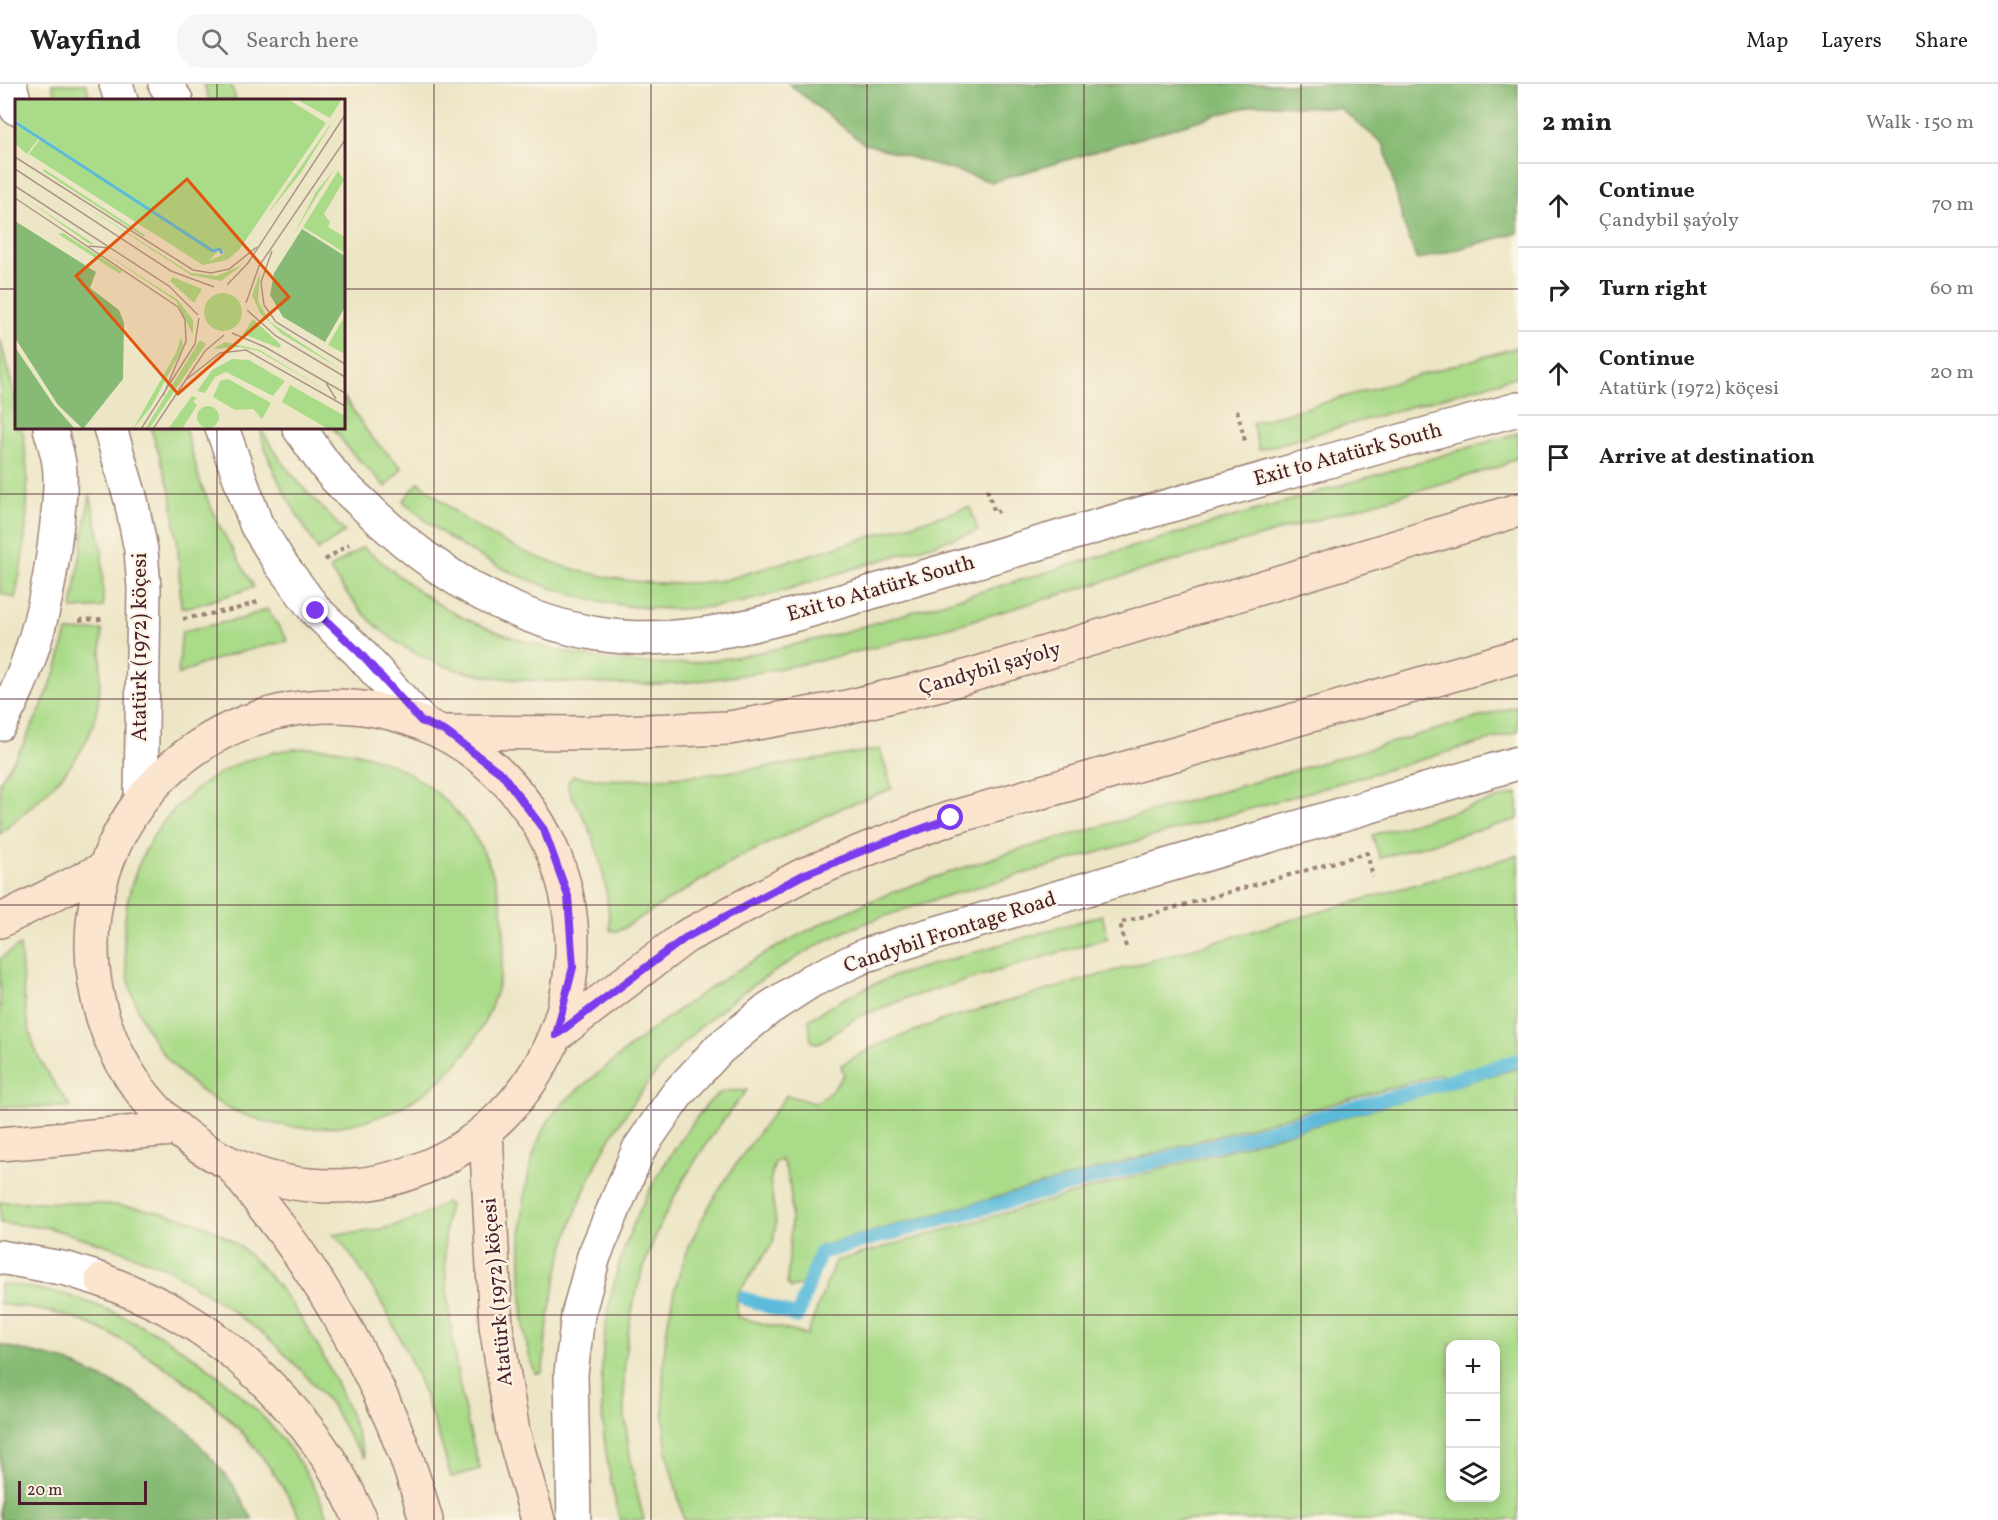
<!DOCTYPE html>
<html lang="en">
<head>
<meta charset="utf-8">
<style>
  body { margin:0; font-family:Vollkorn,serif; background:#f6f6f6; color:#202124 }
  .controls { position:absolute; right:18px; bottom:18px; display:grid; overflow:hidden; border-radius:12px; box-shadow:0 3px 15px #0003 }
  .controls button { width:54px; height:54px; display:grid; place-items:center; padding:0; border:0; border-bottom:2px solid #e0e0e0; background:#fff; color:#202124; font:30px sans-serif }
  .scale { position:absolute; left:18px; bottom:15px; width:129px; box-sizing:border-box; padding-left:6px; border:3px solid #4a1f2b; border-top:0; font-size:16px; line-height:21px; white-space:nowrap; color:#4a1f2b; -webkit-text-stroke:4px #fcf5e5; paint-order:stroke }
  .stop { position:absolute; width:18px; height:18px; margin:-14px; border:4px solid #7c3aed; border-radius:50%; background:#fff }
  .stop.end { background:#7c3aed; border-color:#fff; box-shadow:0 2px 6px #0008 }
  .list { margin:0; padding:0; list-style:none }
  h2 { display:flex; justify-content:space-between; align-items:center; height:78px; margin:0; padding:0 24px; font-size:26px }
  h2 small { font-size:20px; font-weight:400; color:#757577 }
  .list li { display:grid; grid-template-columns:39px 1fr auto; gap:18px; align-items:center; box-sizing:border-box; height:84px; padding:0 24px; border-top:2px solid #e0e0e0 }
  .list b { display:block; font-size:22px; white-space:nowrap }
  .list p { margin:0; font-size:20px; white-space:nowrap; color:#757577 }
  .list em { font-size:20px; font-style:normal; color:#757577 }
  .icon { flex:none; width:33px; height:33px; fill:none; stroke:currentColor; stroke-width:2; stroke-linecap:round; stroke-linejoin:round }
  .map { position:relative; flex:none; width:1518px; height:1436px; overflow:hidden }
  header { display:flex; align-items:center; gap:36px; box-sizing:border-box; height:84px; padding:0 30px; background:#fff; border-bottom:2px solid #e0e0e0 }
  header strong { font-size:28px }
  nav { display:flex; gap:33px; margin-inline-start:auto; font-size:21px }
  .search { width:420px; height:54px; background:#f6f6f6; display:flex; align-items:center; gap:15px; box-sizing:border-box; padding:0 21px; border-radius:24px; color:#757577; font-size:22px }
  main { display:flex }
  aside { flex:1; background:#fff }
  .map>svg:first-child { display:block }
</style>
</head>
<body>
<header>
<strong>Wayfind</strong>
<div class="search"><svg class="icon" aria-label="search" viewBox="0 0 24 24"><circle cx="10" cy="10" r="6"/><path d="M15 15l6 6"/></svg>Search here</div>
<nav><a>Map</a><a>Layers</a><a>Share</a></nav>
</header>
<main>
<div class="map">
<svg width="1518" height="1436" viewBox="0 0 1518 1436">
  <rect width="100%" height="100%" fill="#fcf5e5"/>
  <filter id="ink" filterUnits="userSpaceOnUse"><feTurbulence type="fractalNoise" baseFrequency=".0167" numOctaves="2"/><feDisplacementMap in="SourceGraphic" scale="12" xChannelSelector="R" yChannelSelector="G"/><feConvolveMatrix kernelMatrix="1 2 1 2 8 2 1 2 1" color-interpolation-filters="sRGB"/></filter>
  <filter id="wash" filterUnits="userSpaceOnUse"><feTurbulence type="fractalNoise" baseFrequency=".008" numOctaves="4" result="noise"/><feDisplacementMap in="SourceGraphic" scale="24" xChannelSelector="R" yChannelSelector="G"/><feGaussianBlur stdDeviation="1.35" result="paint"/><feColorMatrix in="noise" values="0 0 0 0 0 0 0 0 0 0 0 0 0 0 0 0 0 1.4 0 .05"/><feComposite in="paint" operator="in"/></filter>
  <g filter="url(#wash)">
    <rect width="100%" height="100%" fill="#ede6c6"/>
    <path fill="#aadb89" stroke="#7a7d5a" stroke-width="1.5" fill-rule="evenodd" d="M 52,0 L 86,0 L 90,16 L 57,16 Z
      M 204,0 L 231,0 L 236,16 L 209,16 Z
      M 0,255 L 16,316 L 16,344 L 22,344 C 32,396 27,462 15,514 L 0,509 Z
      M 1518,263 L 1518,292 L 1259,366 L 1252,339 Z
      M 344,313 L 371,353 L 402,384 L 386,403 L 351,368 L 333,344 L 344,344 Z
      M 151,344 L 185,344 L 201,401 L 221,445 L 254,503 L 198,521 L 181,524 L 178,463 L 171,410 Z
      M 260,344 L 284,381 L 306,407 L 345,448 L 318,466 C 296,428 268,388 260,344 Z
      M 1518,349 L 1518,373 L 1501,382 C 1372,420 1242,458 1112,495 C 972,536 833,583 688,598 C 647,602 605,600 563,598 C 523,596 478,595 440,580 C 388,561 360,530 329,485 L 363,463 C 393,487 425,515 460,532 C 528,565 624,586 700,578 C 745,573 789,562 834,551 Z
      M 419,398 C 433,409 447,422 462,433 C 538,485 634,509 725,496 L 970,423 L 978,447 C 924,463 871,479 817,496 C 787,505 756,517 725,521 C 629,536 530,507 449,454 C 433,443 418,430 403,417 Z
      M 90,410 L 102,465 L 103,523 L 72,525 Z
      M 267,525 L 288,557 C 250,565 213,573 178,591 L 182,547 L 241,535 Z
      M 102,546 C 100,574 102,611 94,638 C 80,684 35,719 0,750 L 0,697 L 23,661 L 41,624 L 56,587 L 67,548 Z
      M 1518,622 L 1518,648 L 946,812 C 916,822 885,831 856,843 C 829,853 804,869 780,884 C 632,973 555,1115 543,1285 L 541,1289 L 535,1289 C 522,1257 522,1220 521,1186 C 520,1142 524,1074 549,1036 C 565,1013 591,996 612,978 C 686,915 769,862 857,823 C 907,801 960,785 1011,768 Z
      M124 854a190 190 0 1 1 380 0a190 190 0 1 1-380 0Z
      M 880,665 L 892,705 L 844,723 L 736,775 L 622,845 L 616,847 L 610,846 C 608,810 603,775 588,742 C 582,729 574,717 568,704 L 568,698 L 573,692 C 606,698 642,695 675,693 C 744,688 812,677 880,665 Z
      M 1518,709 L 1518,735 L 1380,774 L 1372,751 Z
      M 1518,771 L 1518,981 L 1445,1002 L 1441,990 L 820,1162 L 802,1201 L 791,1204 L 787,1200 C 788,1169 799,1101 781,1076 L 775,1078 L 770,1097 L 776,1139 L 773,1159 L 737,1211 L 737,1233 L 807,1251 L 835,1177 L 1518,984 L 1518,1436 L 684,1436 C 679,1414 672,1392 667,1370 C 665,1358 665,1345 664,1333 C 660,1267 669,1199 700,1139 C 724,1093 756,1052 787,1011 L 814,1019 C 827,1013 837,1003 844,990 L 841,981 L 871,964 L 943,936 ZM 1450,1260 L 1496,1260 L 1496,1414 L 1450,1414 Z
      M 1102,831 L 1108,854 L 907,914 L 856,934 L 819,959 L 812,958 L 811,956 L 809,936 C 838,916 867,902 900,890 Z
      M 20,861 C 23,895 23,935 36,967 C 45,988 58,1005 71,1023 L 0,1023 L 0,875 Z
      M 747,1006 C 676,1092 623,1191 624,1306 C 624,1350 633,1394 644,1436 L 620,1436 C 585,1308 598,1177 674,1066 C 684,1051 705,1018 720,1009 C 727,1006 740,1007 747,1006 Z
      M 0,1118 C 69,1118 138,1116 203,1141 C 268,1166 321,1260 347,1323 C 354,1339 359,1357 365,1374 L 351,1356 L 332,1322 L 301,1286 L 267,1253 L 223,1220 L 169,1185 L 109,1162 L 50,1144 L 0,1139 Z
      M 446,1118 L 449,1121 C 442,1147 445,1177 447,1204 C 452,1265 462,1326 480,1385 L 451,1393 C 432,1324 407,1258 369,1198 C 358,1182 348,1164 333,1150 C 372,1150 413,1140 446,1118 Z
      M 0,1200 C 29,1203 57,1207 85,1217 C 185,1252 291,1335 329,1436 L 301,1436 C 264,1362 216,1314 146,1271 C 125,1258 104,1245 81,1237 C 55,1227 27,1224 0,1220 Z"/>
    <path fill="#87bb75" stroke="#686d50" stroke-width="1.5" d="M 789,0 L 1518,0 L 1518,149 L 1417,176 L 1404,141 L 1384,61 L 1340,24 L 1255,20 L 992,98 L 863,59 Z
      M 0,1261 L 63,1276 L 132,1308 L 188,1347 L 232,1399 L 253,1436 L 0,1436 Z"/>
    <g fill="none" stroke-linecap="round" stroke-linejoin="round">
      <path stroke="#5cbbdb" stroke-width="14" d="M 744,1214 L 797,1233 L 820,1169 L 1439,1000 L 1518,976"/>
    </g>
  </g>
  <g filter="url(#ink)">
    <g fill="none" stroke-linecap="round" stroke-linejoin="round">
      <defs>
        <path id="minor" d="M 165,0 L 176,16
          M 299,344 C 311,360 321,377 334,392 C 343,402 353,411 363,420 C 428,484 506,535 598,550 C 690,565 784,534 872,508 C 933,490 995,472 1057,454 C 1210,409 1364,367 1518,325
          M 0,640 C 35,579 50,507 57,439 C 59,419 62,398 59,379 C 57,367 53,355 50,344
          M 0,1173 L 67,1185 L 102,1196
          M 574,1436 L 571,1290 L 578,1231 L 594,1172 L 639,1065 L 678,1009 L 719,965 L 768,925 L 811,897 L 866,871 L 916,855 L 1518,679"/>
        <path id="tertiary" d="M 10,0 L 16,24
          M 116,0 L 121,16
          M 110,344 L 131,416 L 141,466 L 144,504 L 141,714
          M 222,344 L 256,440 L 280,479 L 316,527 L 358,567 L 421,637"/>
        <path id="secondary" d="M92 862a240 240 0 1 1 480 0a240 240 0 1 1-480 0Z
          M 446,648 L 590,649 L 729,644 L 847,623 L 952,597 L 1518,426
          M 0,837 L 103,785
          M 556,951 L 685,853 L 803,791 L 867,765 L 951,734 L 1518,572
          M 486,1048 L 496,1242 L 513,1348 L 538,1436
          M 0,1060 L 172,1045
          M 233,1083 C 256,1113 281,1143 302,1174 C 357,1255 401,1341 426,1436
          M 102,1196 C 125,1205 148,1214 170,1226 C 249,1269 327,1351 360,1436"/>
      </defs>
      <use href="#minor" stroke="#9c8278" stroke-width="36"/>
      <use href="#tertiary" stroke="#9c8278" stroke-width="36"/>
      <use href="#secondary" stroke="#9c8278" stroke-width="36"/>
      <path stroke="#9c8278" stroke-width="4" stroke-dasharray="4.5 4.5" stroke-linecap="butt" d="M 1237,326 L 1245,357 L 1243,357
        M 987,405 L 995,429 L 999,427
        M 325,476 L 349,460
        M 183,535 L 236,525 L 260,517
        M 79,536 L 102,535
        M 1126,863 L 1120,839 L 1367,769 L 1373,793"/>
      <use href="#minor" stroke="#fff" stroke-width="33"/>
      <use href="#tertiary" stroke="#fff" stroke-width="33"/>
      <use href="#secondary" stroke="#fbe5cf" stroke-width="33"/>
    </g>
  </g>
  <g fill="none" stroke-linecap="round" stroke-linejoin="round" filter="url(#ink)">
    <path stroke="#7c3aed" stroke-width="8" d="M 316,527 L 358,567 L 421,637 L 446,648 L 502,690 L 544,746 L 568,812 L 573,883 L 556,951 L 685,854 L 803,791 L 867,765 L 951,734"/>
  </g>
  <path fill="none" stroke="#4a1f2b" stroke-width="1.5" stroke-opacity="0.55" d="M 217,0 L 217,16M 434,0 L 434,1436M 651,0 L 651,1436M 867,0 L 867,1436M 1084,0 L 1084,1436M 1301,0 L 1301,1436M 0,205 L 16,205M 344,205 L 1518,205M 217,344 L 217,1436M 0,410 L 1518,410M 0,615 L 1518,615M 0,821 L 1518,821M 0,1026 L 1518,1026M 0,1231 L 1518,1231"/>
  <g text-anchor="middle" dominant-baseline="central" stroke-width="4.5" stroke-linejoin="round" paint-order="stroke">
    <g font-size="21" fill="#4a1f2b" stroke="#fcf5e5">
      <text transform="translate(1348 371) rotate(-15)">Exit to Atatürk South</text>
      <text transform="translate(881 505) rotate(-16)">Exit to Atatürk South</text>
      <text transform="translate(140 563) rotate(-90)">Atatürk (1972) köçesi</text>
      <text transform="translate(990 585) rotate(-16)">Çandybil şaýoly</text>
      <text transform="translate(950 849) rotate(-18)">Candybil Frontage Road</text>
      <text transform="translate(498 1208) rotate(-95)">Atatürk (1972) köçesi</text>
    </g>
  </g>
  <g transform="translate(15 15)">
    <rect width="330" height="330" fill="#ede6c6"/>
    <path d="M 0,0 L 273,0 L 311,24 L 224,151 L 212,161 L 188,166 L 14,55 L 25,40 L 132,108 L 0,21 ZM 143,115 L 198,151 L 206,148 L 209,155 L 194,162 L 203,152 L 198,153 ZM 281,0 L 300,1 L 327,0 L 315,19 ZM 0,24 L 24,39 L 12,55 L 0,45 ZM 315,27 L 285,75 L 251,117 L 315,26 ZM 29,70 L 130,136 L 129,138 L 28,72 ZM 320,70 L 303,95 L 279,135 L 301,93 ZM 323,72 L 329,81 L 309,115 L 315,123 L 313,128 L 330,138 L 330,154 L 288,128 ZM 53,96 L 176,174 L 202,177 L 227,166 L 206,182 L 176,176 ZM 11,100 L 79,145 L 73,144 ZM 48,134 L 107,172 L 105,175 L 43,135 ZM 83,150 L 163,201 L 178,221 L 178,236 L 161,202 ZM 245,174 L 243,202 L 255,223 L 327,271 L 267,235 L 245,214 L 237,196 ZM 158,178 L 187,190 L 179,204 L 155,182 ZM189 213a19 19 0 1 1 38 0a19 19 0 1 1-38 0ZM 330,217 L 330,255 L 313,246 ZM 238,220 L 266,246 L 264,249 L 228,235 ZM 166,238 L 168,245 L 164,256 L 136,308 L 118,330 L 161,254 ZM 185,241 L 191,245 L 134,330 L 130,330 ZM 210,243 L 245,251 L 313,293 L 244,252 L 225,248 L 198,250 ZM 217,260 L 234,261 L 270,282 L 258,297 L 211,273 L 200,278 L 190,294 L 182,292 L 197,271 ZM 213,280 L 256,304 L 247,320 L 238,310 L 220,311 L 198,298 L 205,282 ZM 275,286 L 330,317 L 330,330 L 313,330 L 267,303 ZM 177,297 L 182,299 L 178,302 L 182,306 L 167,330 L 153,330 ZM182 318a11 11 0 1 1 22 0a11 11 0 1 1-22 0Z" fill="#aadb89" fill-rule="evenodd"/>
    <path d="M 0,122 L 81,173 L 75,189 L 104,211 L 109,224 L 108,280 L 68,330 L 43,306 L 0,239 ZM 287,130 L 330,157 L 330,208 L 310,243 L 268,218 L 255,196 L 259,174 ZM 0,248 L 39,306 L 60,330 L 0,330 Z" fill="#87bb75"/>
    <path fill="none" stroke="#5cbbdb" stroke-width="3" d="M 0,23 L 198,152 L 205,150 L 207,155"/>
    <path fill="none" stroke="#ac9688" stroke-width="1.5" d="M 0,58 L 178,171 L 196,174 L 214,170 L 242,148M 0,70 L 156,172 L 199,188M 0,87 L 154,187 L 183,216M 0,99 L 163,208 L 170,221 L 171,242 L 148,297M 74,147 L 94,149M 212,186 L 233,164 L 330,16M 231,204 L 244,167 L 330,41M 249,206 L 261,223 L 330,265M 249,206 L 246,183 L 257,152M 232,211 L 261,237 L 330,278M 217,234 L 250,248 L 330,294M 172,280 L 205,254 L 231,251 L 330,307M 311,284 L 321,300M 126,330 L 180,245 L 184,219M 138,330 L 190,252 L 209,236"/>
    <path fill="#e0560e" fill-opacity="0.15" stroke="#e0560e" stroke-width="3" d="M 172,80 L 274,198 L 163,295 L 61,177 Z"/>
    <rect width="330" height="330" fill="none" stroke="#4a1f2b" stroke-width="3"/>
  </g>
</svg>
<div class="controls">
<button>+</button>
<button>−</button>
<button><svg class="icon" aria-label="layers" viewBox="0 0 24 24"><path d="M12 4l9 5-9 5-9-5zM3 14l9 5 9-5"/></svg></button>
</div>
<div class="scale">20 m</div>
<div class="stop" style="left:951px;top:734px"></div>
<div class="stop end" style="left:316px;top:527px"></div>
</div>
<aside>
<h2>2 min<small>Walk · 150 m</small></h2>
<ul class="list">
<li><svg class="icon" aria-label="ahead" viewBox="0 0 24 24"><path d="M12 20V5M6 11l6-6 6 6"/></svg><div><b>Continue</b><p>Çandybil şaýoly</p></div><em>70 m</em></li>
<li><svg class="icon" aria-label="right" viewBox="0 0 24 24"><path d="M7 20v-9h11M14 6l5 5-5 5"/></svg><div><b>Turn right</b></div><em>60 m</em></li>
<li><svg class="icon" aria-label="ahead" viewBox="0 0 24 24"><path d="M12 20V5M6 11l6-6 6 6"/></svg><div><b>Continue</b><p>Atatürk (1972) köçesi</p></div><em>20 m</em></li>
<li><svg class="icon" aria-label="arrive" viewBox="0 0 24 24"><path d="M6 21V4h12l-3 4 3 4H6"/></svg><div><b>Arrive at destination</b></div></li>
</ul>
</aside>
</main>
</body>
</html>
